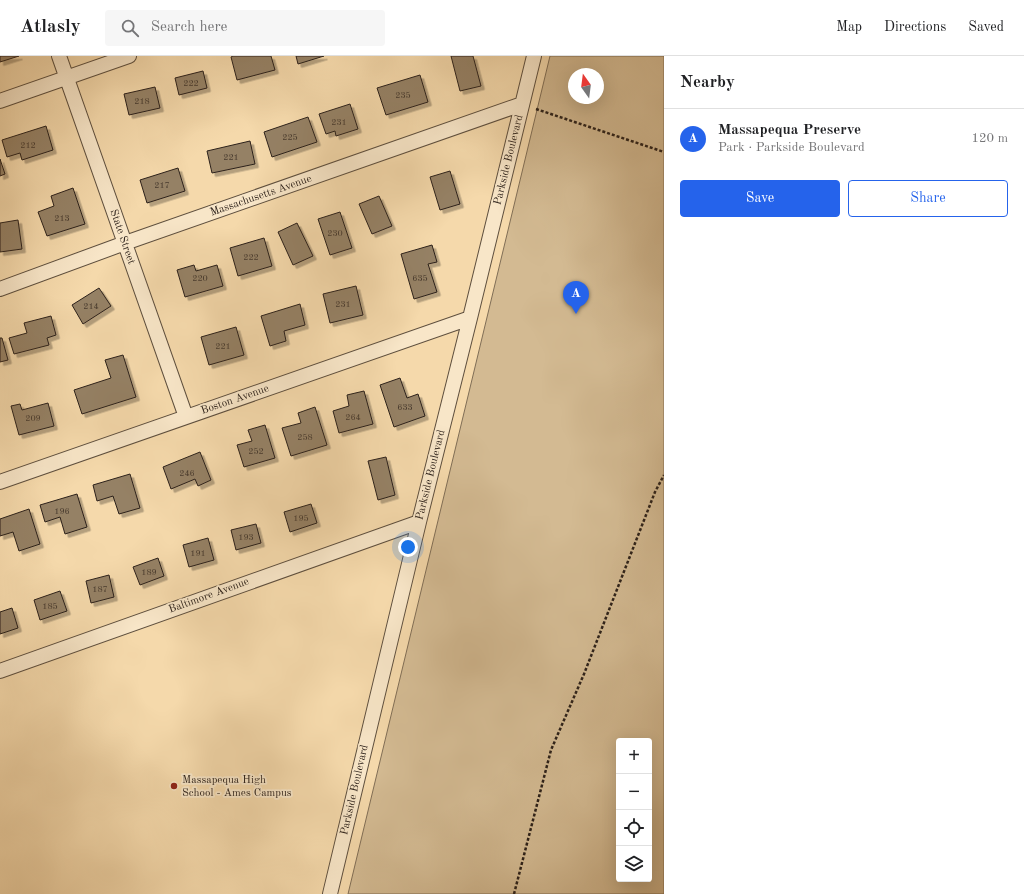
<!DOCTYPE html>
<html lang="en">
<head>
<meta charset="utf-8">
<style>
  body { margin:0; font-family:"Old Standard TT",serif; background:#f6f6f6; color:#202124 }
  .controls { position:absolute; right:12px; bottom:12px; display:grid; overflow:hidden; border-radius:4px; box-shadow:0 4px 16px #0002 }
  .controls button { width:36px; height:36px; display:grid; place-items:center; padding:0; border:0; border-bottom:1px solid #e0e0e0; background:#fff; color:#202124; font:20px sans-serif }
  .compass { position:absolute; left:568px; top:12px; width:36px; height:36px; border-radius:50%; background:#fff; box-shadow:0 4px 16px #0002; rotate:346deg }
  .you { position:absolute; left:408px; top:491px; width:14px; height:14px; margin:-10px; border:3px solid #fff; border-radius:50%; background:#1a73e8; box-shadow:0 0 0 6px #1a73e833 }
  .badge { display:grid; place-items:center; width:26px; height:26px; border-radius:50%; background:#2563eb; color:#fff; font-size:13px; font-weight:700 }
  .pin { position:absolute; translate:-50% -33px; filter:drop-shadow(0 1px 2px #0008) }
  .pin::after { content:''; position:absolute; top:21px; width:14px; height:12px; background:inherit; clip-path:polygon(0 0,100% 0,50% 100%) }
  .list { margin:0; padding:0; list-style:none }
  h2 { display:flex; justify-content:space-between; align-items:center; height:52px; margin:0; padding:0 16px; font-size:17px }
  h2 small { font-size:13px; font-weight:400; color:#757577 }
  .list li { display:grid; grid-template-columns:26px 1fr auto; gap:12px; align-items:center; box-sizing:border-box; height:60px; padding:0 16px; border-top:1px solid #e0e0e0 }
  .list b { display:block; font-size:15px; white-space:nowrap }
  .list p { margin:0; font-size:13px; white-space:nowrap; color:#757577 }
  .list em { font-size:13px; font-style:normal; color:#757577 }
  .actions { display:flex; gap:8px; padding:12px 16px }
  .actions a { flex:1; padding:9px 0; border:1px solid #2563eb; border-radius:4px; text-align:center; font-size:14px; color:#2563eb }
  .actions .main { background:#2563eb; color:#fff }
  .icon { flex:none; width:22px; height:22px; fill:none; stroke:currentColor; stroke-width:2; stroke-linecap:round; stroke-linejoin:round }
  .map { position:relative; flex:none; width:664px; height:838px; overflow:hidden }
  header { display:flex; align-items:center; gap:24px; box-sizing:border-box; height:56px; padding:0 20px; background:#fff; border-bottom:1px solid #e0e0e0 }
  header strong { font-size:19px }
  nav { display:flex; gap:22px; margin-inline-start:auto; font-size:14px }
  .search { width:280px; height:36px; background:#f6f6f6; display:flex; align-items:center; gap:10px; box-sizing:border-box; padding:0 14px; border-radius:4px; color:#757577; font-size:15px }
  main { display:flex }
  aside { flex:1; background:#fff }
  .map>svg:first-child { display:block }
</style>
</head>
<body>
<header>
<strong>Atlasly</strong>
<div class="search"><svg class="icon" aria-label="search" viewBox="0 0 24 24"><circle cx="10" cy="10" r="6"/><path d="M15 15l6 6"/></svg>Search here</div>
<nav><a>Map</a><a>Directions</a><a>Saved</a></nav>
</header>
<main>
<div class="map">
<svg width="664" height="838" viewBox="0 0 664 838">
  <defs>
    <filter id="shadow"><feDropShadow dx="3.5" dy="3.5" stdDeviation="0" flood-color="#0004"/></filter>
  </defs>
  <rect width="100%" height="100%" fill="#f5d9ab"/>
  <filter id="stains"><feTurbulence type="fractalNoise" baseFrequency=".005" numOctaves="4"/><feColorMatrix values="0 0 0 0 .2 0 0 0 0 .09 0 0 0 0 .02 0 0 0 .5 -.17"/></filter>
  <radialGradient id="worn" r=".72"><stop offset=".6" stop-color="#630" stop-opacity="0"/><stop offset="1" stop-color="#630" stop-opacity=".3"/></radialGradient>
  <path fill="#d3ba92" stroke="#806e56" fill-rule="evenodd" d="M 550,0 L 664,0 L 664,838 L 348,838 ZM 574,18 L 598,18 L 598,42 L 574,42 ZM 619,685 L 649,685 L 649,823 L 619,823 Z"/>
  <path fill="#958165" stroke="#2c211a" filter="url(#shadow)" d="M 0,0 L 19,0 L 0,6 Z
    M 233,0 L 271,0 L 275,14 L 237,24 L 231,1 Z
    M 296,0 L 324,0 L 298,8 Z
    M 451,0 L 473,0 L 481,30 L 460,35 Z
    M 203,15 L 207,32 L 179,39 L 175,22 Z
    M 420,19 L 428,46 L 386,59 L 377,32 Z
    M 155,31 L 160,52 L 129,59 L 124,38 Z
    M 350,48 L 358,73 L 336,80 L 335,75 L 326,78 L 319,58 Z
    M 308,61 L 317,86 L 272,101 L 264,76 Z
    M 46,70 L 53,94 L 22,104 L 20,97 L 7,101 L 2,84 Z
    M 250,85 L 255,108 L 212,117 L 207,95 Z
    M 0,103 L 5,118 L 0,120 Z
    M 178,112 L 185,135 L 147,147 L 140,124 Z
    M 450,115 L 460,148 L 440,154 L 430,121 Z
    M 73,132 L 85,168 L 47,180 L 38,156 L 54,150 L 51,140 Z
    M 379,140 L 392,170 L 372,178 L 359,148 Z
    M 340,156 L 352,192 L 330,199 L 318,163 Z
    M 18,164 L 22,193 L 0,196 L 0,167 Z
    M 297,167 L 313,200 L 293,209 L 278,176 Z
    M 264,182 L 272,210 L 238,220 L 230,192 Z
    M 432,189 L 437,206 L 428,208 L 437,236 L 414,243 L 401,198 Z
    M 194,209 L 196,215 L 217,209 L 223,230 L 185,241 L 177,214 Z
    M 356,230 L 363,259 L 330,267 L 323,238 Z
    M 99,232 L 111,250 L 83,268 L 72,249 Z
    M 300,248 L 305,269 L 284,275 L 286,285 L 270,290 L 261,260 Z
    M 51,260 L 56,279 L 47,282 L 49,289 L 14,298 L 9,282 L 27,277 L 24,267 Z
    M 236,271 L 244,299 L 209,309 L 201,281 Z
    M 0,282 L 2,282 L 8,304 L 0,306 Z
    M 123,299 L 136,341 L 82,358 L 74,334 L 111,322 L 105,304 Z
    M 400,322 L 407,342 L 418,338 L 425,360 L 394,371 L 380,329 Z
    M 364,335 L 373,368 L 339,377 L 333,355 L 349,350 L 347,339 Z
    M 48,347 L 54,370 L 19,379 L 11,350 L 20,348 L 22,354 Z
    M 315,351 L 327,389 L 291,400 L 282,372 L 301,367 L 298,357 Z
    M 265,369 L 275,402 L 244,411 L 237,389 L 252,385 L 248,374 Z
    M 200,396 L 211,424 L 198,430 L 195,423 L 171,433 L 163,411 Z
    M 386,401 L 395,439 L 378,444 L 368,405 Z
    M 130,418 L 140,452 L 119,458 L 113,440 L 97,445 L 93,429 Z
    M 77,438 L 87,471 L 65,478 L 60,461 L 45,466 L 40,449 Z
    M 311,448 L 317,467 L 290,476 L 284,456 Z
    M 29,453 L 40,488 L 19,495 L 13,476 L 0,480 L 0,463 Z
    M 256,468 L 261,487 L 236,494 L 231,474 Z
    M 208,482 L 214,504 L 189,511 L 183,489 Z
    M 158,502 L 164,520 L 140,529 L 133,511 Z
    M 109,519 L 114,541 L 91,547 L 86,525 Z
    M 60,535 L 67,555 L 40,564 L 34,544 Z
    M 12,552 L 18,572 L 0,578 L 0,556 Z"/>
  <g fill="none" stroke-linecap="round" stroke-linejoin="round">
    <defs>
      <path id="minor" d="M 59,0 L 186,361
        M 0,45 L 129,0
        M 0,233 L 125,187 L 522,48
        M 0,426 L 470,262
        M 0,615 L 419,466
        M 330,838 L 419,466 L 470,262 L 534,0"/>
    </defs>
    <use href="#minor" stroke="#5e4f3e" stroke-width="16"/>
    <path stroke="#2c211a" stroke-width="2.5" stroke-dasharray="3 2" stroke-linecap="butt" d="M 536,53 L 664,96
      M 514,838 L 551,694 L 584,618 L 655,436 L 664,419"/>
    <use href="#minor" stroke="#f8e6c8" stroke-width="14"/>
  </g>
  <circle fill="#8f2418" stroke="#f8e6c8" stroke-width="1.5" cx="174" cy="730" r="4"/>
  <g text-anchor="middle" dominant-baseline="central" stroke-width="3.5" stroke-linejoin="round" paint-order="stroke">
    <g font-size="9" fill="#46392d">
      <text x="191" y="27">222</text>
      <text x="403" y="39">235</text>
      <text x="142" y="45">218</text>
      <text x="339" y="66">231</text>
      <text x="290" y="81">225</text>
      <text x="28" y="89">212</text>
      <text x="231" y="101">221</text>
      <text x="162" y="129">217</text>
      <text x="62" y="162">213</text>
      <text x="335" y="177">230</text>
      <text x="251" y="201">222</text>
      <text x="200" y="222">220</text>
      <text x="420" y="222">635</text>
      <text x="343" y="248">231</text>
      <text x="91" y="250">214</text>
      <text x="223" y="290">221</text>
      <text x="405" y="351">633</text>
      <text x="353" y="361">264</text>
      <text x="33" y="362">209</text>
      <text x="305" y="381">258</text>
      <text x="256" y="395">252</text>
      <text x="187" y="417">246</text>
      <text x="62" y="455">196</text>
      <text x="301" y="462">195</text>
      <text x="246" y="481">193</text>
      <text x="198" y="497">191</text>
      <text x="149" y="516">189</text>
      <text x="100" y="533">187</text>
      <text x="50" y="550">185</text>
    </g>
    <g font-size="11" fill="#2c211a" stroke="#f8e6c8">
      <text transform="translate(509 104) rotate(-76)">Parkside Boulevard</text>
      <text transform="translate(261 140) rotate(-19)">Massachusetts Avenue</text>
      <text transform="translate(122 181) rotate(71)">State Street</text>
      <text transform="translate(235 344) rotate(-19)">Boston Avenue</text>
      <text transform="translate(431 419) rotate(-76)">Parkside Boulevard</text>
      <text transform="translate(209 540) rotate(-20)">Baltimore Avenue</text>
      <text transform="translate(355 734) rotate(-77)">Parkside Boulevard</text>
    </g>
    <g font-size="11" fill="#2c211a" stroke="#f8e6c8" text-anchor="start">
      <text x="182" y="724">Massapequa High<tspan x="182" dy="13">School - Ames Campus</tspan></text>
    </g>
  </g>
  <rect width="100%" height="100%" filter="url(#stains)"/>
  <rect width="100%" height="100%" fill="url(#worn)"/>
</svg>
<div class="controls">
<button>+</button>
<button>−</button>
<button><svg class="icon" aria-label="locate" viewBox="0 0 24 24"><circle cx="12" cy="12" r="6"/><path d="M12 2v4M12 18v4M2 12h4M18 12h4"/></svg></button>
<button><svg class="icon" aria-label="layers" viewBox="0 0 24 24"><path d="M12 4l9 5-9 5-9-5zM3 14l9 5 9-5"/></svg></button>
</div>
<svg class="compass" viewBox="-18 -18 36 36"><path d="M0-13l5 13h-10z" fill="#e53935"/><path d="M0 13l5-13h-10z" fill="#757577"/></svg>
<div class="you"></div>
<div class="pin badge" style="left:576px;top:258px">A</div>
</div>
<aside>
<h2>Nearby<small></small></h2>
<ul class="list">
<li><span class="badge">A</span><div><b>Massapequa Preserve</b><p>Park · Parkside Boulevard</p></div><em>120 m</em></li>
</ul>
<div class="actions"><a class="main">Save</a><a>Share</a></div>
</aside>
</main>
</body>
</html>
